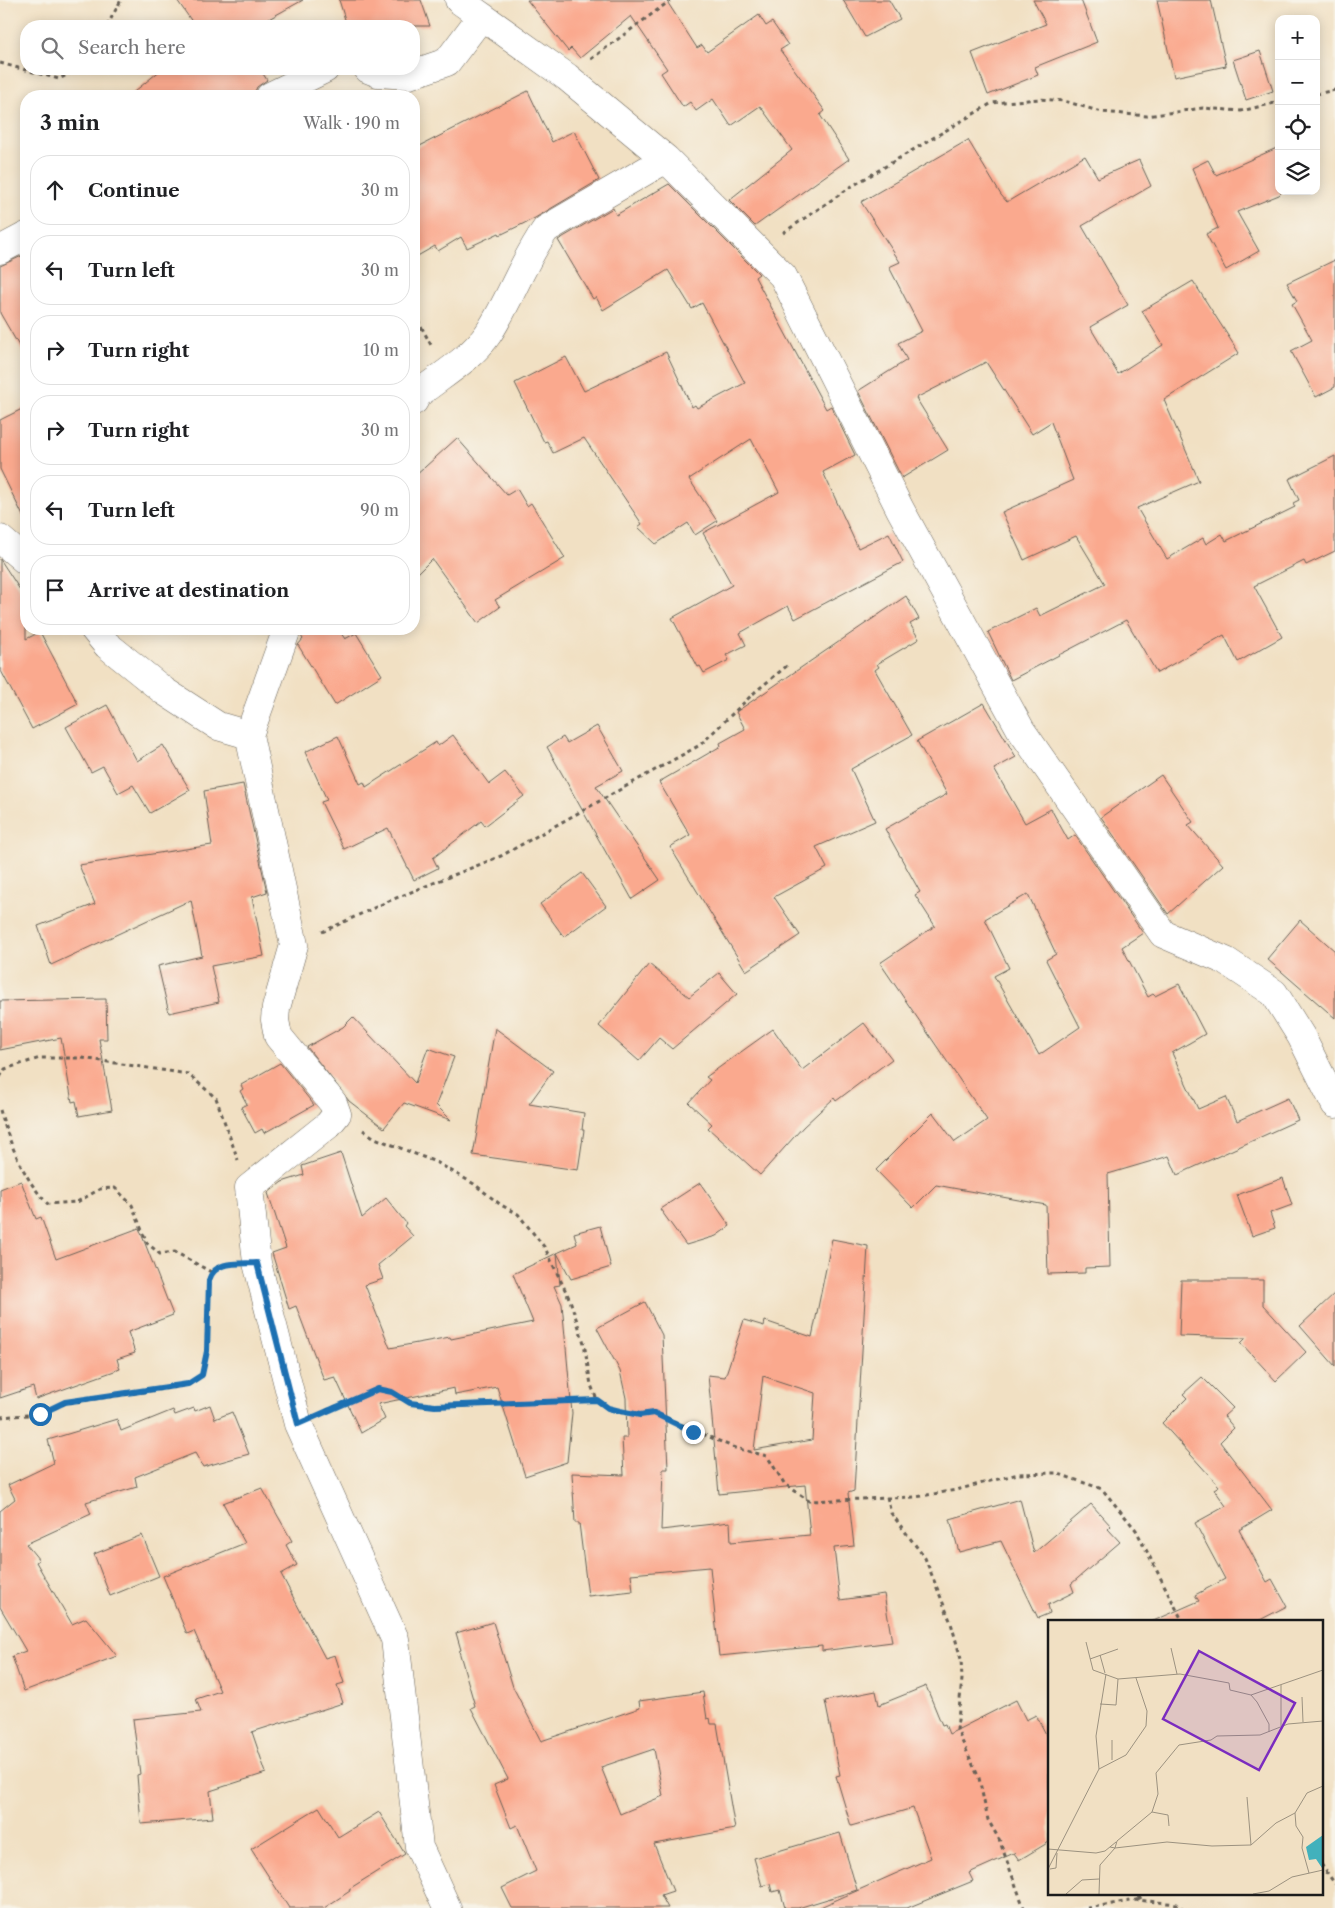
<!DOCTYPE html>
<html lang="en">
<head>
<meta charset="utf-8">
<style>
  body { margin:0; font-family:"Libre Caslon Text",serif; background:#f2f2f2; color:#202124 }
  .controls { position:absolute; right:15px; top:15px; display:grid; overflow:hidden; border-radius:10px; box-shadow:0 2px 12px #0003 }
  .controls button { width:45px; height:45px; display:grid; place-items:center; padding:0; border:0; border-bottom:1px solid #e0e0e0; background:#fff; color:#202124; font:25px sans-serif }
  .stop { position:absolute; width:15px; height:15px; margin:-11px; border:4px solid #1f6fb2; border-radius:50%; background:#fff }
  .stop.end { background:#1f6fb2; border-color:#fff; box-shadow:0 1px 5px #0008 }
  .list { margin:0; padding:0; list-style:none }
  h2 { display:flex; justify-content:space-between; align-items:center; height:65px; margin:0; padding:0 20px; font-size:21px }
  h2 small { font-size:16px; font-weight:400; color:#757577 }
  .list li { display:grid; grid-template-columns:32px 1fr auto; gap:15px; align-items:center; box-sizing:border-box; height:70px; margin:0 10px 10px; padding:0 10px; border:1px solid #e0e0e0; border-radius:20px }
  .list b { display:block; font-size:19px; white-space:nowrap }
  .list em { font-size:16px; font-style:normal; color:#757577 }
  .icon { flex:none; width:28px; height:28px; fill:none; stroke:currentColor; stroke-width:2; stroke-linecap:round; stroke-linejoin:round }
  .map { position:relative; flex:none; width:1335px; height:1908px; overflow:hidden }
  .search { position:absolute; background:#fff; box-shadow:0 2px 12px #0003; left:20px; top:20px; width:400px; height:55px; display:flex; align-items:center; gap:12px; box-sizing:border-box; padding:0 18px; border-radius:20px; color:#757577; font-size:19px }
  .panel { position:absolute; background:#fff; box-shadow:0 2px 12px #0003; left:20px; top:90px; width:400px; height:545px; border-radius:20px }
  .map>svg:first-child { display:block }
</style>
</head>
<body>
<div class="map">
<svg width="1335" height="1908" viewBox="0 0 1335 1908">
  <rect width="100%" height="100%" fill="#f7f3e8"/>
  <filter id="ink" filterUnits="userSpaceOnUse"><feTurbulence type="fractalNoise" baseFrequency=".02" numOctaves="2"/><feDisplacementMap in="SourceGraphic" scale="10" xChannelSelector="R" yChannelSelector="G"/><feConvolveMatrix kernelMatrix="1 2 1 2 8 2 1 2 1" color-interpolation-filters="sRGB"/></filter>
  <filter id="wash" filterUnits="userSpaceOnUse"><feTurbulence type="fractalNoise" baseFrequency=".0096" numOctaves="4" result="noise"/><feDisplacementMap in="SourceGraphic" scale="20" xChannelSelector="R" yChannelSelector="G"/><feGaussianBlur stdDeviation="1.12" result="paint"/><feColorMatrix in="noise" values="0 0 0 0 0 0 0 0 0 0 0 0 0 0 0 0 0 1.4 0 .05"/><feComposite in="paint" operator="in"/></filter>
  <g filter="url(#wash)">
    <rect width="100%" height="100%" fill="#f1e0c3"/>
    <g id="blocks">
      <path fill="#faa98e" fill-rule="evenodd" d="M 177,0 L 303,0 L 256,26 L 195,26 Z
        M 339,0 L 421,0 L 430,26 L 347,26 Z
        M 527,0 L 666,0 L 697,48 L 702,45 L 707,52 L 759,15 L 766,26 L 772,22 L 788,45 L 780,50 L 825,111 L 820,115 L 849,159 L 755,226 L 729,200 L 792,150 L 760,106 L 731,126 L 713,99 L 696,111 L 690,102 L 683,107 L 661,73 L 667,69 L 631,16 L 580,58 L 571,48 L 568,51 Z
        M 843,0 L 889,0 L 900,19 L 865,37 Z
        M 1033,0 L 1081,0 L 1097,42 L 1035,67 L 1038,75 L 988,95 L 972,53 L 1046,24 Z
        M 1157,0 L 1211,0 L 1226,66 L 1174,77 Z
        M 1260,51 L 1273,91 L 1246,100 L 1233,60 Z
        M 162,69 L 260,69 L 267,80 L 257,87 L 253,96 L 129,96 Z
        M 528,91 L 552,142 L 574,131 L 599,180 L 535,218 L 500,235 L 499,233 L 467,248 L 461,237 L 438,251 L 435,246 L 414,258 L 414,149 Z
        M 968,140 L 1001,195 L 1007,202 L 1085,156 L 1098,178 L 1139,160 L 1151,186 L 1082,226 L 1128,305 L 1090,327 L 1118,374 L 1163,345 L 1142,311 L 1193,281 L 1239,353 L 1164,400 L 1199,481 L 1137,508 L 1167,559 L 1203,538 L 1206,544 L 1222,534 L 1226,541 L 1295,507 L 1293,503 L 1299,500 L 1289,479 L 1335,456 L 1335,551 L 1306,565 L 1304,561 L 1254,586 L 1282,637 L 1238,662 L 1224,635 L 1157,673 L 1126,620 L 1011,680 L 988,632 L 1036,608 L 1040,616 L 1105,584 L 1076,536 L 1024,560 L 1002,512 L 1073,480 L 1051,422 L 1032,434 L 986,362 L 916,398 L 948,450 L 902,478 L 858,391 L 907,360 L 898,343 L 922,331 L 889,267 L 900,262 L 861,202 Z
        M 1279,147 L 1279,191 L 1283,191 L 1279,195 L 1237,212 L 1259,251 L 1226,270 L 1206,234 L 1218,228 L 1192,168 L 1208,160 L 1216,175 Z
        M 669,184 L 759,274 L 755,277 L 826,409 L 831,406 L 855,455 L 823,472 L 858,548 L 889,533 L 903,562 L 795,619 L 788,606 L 740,633 L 746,645 L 726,655 L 729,660 L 704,673 L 700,666 L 698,667 L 672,618 L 732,585 L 703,533 L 779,492 L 751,439 L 689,479 L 717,521 L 695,535 L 688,523 L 656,544 L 638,527 L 642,524 L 584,438 L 553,453 L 547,441 L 544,442 L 515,383 L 566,357 L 584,391 L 666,352 L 692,407 L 695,405 L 697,408 L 745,383 L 702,303 L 692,309 L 668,270 L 603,310 L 596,297 L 593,299 L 558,240 L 613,208 L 616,215 Z
        M 26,254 L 26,358 L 0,313 L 0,266 Z
        M 1335,260 L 1335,387 L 1316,397 L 1291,351 L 1312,340 L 1292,304 L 1297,301 L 1287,283 Z
        M 26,407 L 26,522 L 0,469 L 0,420 Z
        M 457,438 L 507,495 L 517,489 L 527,506 L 531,503 L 565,558 L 495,600 L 500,607 L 478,623 L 432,559 L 414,577 L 414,477 Z
        M 0,559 L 26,599 L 26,639 L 40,632 L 78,704 L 32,729 L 0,669 Z
        M 906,596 L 919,619 L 910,624 L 919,639 L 877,664 L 879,667 L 875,670 L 912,735 L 851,769 L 875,821 L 816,847 L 827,868 L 774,897 L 800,935 L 746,971 L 670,847 L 690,835 L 659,782 L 721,746 L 720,743 L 745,729 L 736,712 Z
        M 302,629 L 338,629 L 345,639 L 356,633 L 382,675 L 335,705 L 298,645 L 303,639 L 301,636 Z
        M 984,703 L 1016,757 L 994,769 L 1025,823 L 1051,809 L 1068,840 L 1075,835 L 1143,933 L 1122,947 L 1148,997 L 1153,994 L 1155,996 L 1179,984 L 1205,1034 L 1172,1053 L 1198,1109 L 1226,1097 L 1237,1121 L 1288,1098 L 1298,1120 L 1177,1175 L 1169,1156 L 1108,1174 L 1110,1267 L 1085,1268 L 1085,1273 L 1048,1274 L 1046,1205 L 936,1185 L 913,1208 L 876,1170 L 933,1113 L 955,1142 L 987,1120 L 880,963 L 935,926 L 915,895 L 920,892 L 885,829 L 947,794 L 917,741 ZM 1028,894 L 1056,954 L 1046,960 L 1080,1027 L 1039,1055 L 994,976 L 1009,968 L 985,919 Z
        M 107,705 L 137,761 L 163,745 L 190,790 L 150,813 L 133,785 L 118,793 L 103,766 L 91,772 L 66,727 Z
        M 597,726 L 623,771 L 596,786 L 660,880 L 632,899 L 547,747 L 563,737 L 567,743 Z
        M 453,735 L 489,784 L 505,772 L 524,796 L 485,826 L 481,821 L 433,858 L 438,868 L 414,880 L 388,828 L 344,849 L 321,802 L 327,800 L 305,752 L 338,736 L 360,784 L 364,782 L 366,787 L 436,742 L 438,746 Z
        M 1161,775 L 1193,822 L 1188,825 L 1223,865 L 1168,914 L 1101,817 Z
        M 243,784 L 267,892 L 252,897 L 264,956 L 211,966 L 219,1002 L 169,1013 L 158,966 L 202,956 L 191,900 L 51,965 L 38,926 L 95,904 L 79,865 L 212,845 L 204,791 Z
        M 582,873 L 606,906 L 564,937 L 540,904 Z
        M 1300,920 L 1335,951 L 1335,1018 L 1267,959 Z
        M 649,964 L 689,997 L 719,973 L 737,994 L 672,1049 L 659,1038 L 639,1061 L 599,1026 Z
        M 106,999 L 107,1039 L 99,1039 L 112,1110 L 79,1116 L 76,1101 L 72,1102 L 61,1038 L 0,1050 L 0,1001 Z
        M 353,1017 L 415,1083 L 428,1048 L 454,1057 L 436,1105 L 451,1120 L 404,1103 L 384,1128 L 349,1101 L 307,1047 L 343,1027 Z
        M 864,1023 L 892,1059 L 836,1101 L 834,1098 L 803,1127 L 760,1175 L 708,1128 L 712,1124 L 689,1103 L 710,1080 L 706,1077 L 773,1029 L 802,1070 Z
        M 495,1028 L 553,1071 L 529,1104 L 584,1113 L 582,1130 L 584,1130 L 578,1170 L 473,1155 Z
        M 280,1063 L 314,1105 L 264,1133 L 262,1129 L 255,1133 L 241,1107 L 247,1104 L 240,1091 L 243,1089 L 241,1085 Z
        M 341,1153 L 362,1218 L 386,1198 L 406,1223 L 404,1226 L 413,1236 L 378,1265 L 383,1279 L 365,1285 L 390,1348 L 450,1337 L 451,1339 L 533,1322 L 513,1274 L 557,1253 L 560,1285 L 554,1286 L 562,1304 L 572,1413 L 567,1462 L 525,1476 L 497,1387 L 455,1395 L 454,1388 L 378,1404 L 385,1419 L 361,1433 L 335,1377 L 324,1380 L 296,1306 L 289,1309 L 272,1253 L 286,1248 L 268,1193 L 282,1182 L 304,1175 L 302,1166 Z
        M 1283,1178 L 1292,1205 L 1270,1213 L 1275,1228 L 1252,1236 L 1237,1195 Z
        M 21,1181 L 36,1219 L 41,1217 L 56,1259 L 139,1228 L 173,1315 L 128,1332 L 135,1353 L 117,1359 L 120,1369 L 36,1399 L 33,1387 L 0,1398 L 0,1189 Z
        M 700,1183 L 730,1226 L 716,1236 L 686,1245 L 660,1209 Z
        M 600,1226 L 611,1267 L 571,1279 L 557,1253 L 577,1244 L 574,1233 Z
        M 832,1239 L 868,1246 L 854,1491 L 848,1493 L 854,1546 L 834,1548 L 840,1600 L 884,1594 L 892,1642 L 822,1651 L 822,1646 L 719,1656 L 710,1567 L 631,1574 L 633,1591 L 588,1596 L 579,1523 L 575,1523 L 572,1473 L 624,1475 L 622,1438 L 627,1438 L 626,1398 L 620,1371 L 597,1328 L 645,1302 L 662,1335 L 668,1469 L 663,1469 L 661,1530 L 730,1522 L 731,1542 L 810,1535 L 805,1485 L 719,1494 L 708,1375 L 725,1377 L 744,1320 L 764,1326 L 765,1321 L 812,1337 ZM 763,1376 L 815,1393 L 812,1440 L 754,1450 Z
        M 1181,1280 L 1263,1280 L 1263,1305 L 1306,1352 L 1276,1381 L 1241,1343 L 1246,1338 L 1179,1336 Z
        M 1335,1293 L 1335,1366 L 1300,1326 Z
        M 1202,1377 L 1233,1408 L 1224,1416 L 1234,1428 L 1220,1442 L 1272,1510 L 1239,1530 L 1267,1582 L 1272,1579 L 1287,1606 L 1256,1622 L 1151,1622 L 1199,1601 L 1195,1595 L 1225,1579 L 1195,1523 L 1226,1506 L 1214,1489 L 1219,1486 L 1162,1423 L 1187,1398 L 1183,1394 Z
        M 210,1405 L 215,1419 L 232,1412 L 249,1454 L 203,1467 L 195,1453 L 135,1477 L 137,1487 L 86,1502 L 91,1514 L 26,1544 L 39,1560 L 36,1562 L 72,1624 L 86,1618 L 117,1656 L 24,1691 L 12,1656 L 26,1651 L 0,1607 L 0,1511 L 15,1499 L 8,1485 L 54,1463 L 48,1440 L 117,1419 L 121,1431 L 173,1410 L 175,1415 L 194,1408 L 195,1411 Z
        M 262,1488 L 292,1541 L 286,1545 L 297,1565 L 281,1574 L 325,1658 L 335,1655 L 344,1683 L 337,1685 L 343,1703 L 252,1732 L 266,1773 L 210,1791 L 213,1818 L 141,1824 L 137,1775 L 140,1774 L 133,1719 L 201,1712 L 196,1699 L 220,1691 L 194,1631 L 187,1634 L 163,1576 L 245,1543 L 223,1503 Z
        M 1020,1499 L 1034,1553 L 1091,1504 L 1111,1526 L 1108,1529 L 1120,1542 L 1071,1584 L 1074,1592 L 1048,1605 L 1050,1613 L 1038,1618 L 1001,1541 L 959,1552 L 950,1519 Z
        M 142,1535 L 159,1576 L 110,1596 L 94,1554 Z
        M 493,1622 L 513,1687 L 541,1741 L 640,1708 L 639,1701 L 703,1692 L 707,1719 L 710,1718 L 711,1724 L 717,1724 L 735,1829 L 654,1844 L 673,1891 L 661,1895 L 668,1908 L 512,1908 L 502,1888 L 536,1871 L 517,1825 L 511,1828 L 494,1785 L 508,1779 L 471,1708 L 475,1706 L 459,1651 L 461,1650 L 456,1633 ZM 654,1749 L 663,1796 L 620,1814 L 601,1767 Z
        M 926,1686 L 942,1725 L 945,1724 L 949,1734 L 1016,1700 L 1026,1720 L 1036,1715 L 1049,1740 L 1049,1842 L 1019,1860 L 1014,1853 L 969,1873 L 973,1881 L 907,1908 L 818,1908 L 931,1858 L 913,1808 L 851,1826 L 836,1776 L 840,1775 L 825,1701 L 876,1691 L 879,1705 Z
        M 319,1807 L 338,1837 L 379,1812 L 405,1854 L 349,1889 L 350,1891 L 324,1908 L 289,1908 L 251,1849 Z
        M 840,1833 L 857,1890 L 798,1908 L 785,1908 L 780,1890 L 772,1892 L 770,1884 L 762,1886 L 754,1858 Z"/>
    </g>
  </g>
  <g filter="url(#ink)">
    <use href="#blocks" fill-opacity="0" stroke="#676156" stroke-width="1"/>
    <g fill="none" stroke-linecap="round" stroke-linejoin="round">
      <defs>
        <path id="street" d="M 459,0 L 567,77 L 666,159 L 783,276 L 900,509 L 1021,730 L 1163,934 L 1226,961 L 1274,993 L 1301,1036 L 1335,1104
          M 368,69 L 378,73 L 409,75 L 447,62 L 481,17
          M 270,96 L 325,69
          M 0,250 L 26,236
          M 414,401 L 417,395 C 439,377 472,358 488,334 C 510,301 522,262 546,229 L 666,159
          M 0,539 L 26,561
          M 94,629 L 107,645 L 164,691 L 218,726 L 249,735
          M 287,629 L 249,735 L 294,945 L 276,1008 L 275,1020 L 278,1036 L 333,1103 L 337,1114 L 328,1125 L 249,1188 L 257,1263 L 298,1424 L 395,1639 L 419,1847 L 447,1908"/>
      </defs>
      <use href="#street" stroke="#676156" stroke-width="29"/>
      <path stroke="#676156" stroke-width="3" stroke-dasharray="4 4" stroke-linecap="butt" d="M 107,26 L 121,0
        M 591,59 L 671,0
        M 0,63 L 59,79 L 78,69
        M 1316,94 L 1335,90
        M 783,233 L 849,188 L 992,103 L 1040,99 L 1064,101 L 1102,112 L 1147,116 L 1203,108 L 1241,111 L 1279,102
        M 414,313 L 431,345
        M 322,932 L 391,900 L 501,856 L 700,745 L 755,692 L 788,665
        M 0,1077 L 5,1069 L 40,1058 L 82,1058 L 188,1074 L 216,1098 L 238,1160
        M 0,1110 C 9,1142 24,1180 48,1204 L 77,1202 L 100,1189 L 115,1188 L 132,1205 L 147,1243 L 160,1254 L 175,1252 L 211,1272
        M 363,1130 L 375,1138 L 438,1163 L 474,1184 L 501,1205 L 518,1214 L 545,1248 L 570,1300 L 584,1343 L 591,1385 L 597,1400 L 608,1408 L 620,1411 L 640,1415 L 654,1413 L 735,1448 L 767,1456 L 784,1483 L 809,1501 L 916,1497 L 956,1490 L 1018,1474 L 1056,1473 L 1102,1489 L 1136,1530 L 1183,1622
        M 326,1411 L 378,1389 L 392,1392 L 410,1403 L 435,1406 L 597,1400
        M 0,1417 L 40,1414 L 65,1403 L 188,1385 L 202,1375 L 207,1351 L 209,1280 C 212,1270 216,1266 226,1265
        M 887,1497 L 891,1513 L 925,1558 L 951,1623 L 961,1659 L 962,1679 L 957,1730 L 979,1778 L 988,1820 L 999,1839 L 1024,1908
        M 1321,1864 L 1335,1884
        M 1138,1899 L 1146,1894
        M 1087,1908 L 1137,1900 L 1177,1904 L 1182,1908"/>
      <use href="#street" stroke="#fff" stroke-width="28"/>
    </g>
  </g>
  <g fill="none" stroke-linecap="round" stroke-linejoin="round" filter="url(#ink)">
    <path stroke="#1f6fb2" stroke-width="6" d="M 40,1414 L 65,1402 L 188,1384 L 202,1375 L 207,1351 L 209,1280 C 215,1260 239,1264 257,1263 L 298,1424 L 378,1389 L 392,1392 L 410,1403 L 435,1406 L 597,1400 L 608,1408 L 620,1411 L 640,1415 L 654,1413 L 693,1432"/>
  </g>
  <g transform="translate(1048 1620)">
    <rect width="275" height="275" fill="#f1e0c3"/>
    <path d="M 275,215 L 275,247 L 274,248 L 268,239 L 261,240 L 258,227 Z" fill="#42b1bc"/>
    <path fill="none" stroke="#9c9280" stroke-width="1" d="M 38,22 L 45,50 L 70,59 L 132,54 L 181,63 L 182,70 L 203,75 L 209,82 L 221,104 L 221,112M 123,28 L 129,54M 52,35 L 57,53M 42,39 L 70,29M 233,65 L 233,106M 203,75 L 275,50M 254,77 L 255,102M 52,84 L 68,85 L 70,59M 64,120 L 64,140M 51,149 L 78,135 L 98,106 L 99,91 L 88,58M 199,177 L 203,225M 104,192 L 120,195 L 121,206M 247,193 L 248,206 L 255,217 L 254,228 L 261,253M 62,227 L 67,228 L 69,221 L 104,192 L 110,174 L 108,153 L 131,125 L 163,120 L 169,116 L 212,115 L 240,104 L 275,101M 0,229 L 48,233 L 57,231 L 68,222M 0,249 L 51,149 L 48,116 L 58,54M 2,249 L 8,248 L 9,233M 18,274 L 34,260 L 51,259M 51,274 L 52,245 L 67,228 L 119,222 L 164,226 L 203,225 L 228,203 L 247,193 L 259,173 L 275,166M 205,274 L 221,271 L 244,257 L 275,250"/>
    <path fill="#7b2cbf" fill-opacity="0.15" stroke="#7b2cbf" stroke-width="2.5" d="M 151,31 L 247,83 L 211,150 L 115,99 Z"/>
    <rect width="275" height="275" fill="none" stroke="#1c1c1c" stroke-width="2.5"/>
  </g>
</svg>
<div class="controls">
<button>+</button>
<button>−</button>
<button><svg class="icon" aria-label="locate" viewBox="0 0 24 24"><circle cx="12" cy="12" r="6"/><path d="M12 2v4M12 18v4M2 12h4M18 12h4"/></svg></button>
<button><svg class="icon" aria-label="layers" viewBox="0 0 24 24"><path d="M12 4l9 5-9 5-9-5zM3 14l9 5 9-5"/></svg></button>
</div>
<div class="stop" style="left:40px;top:1414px"></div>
<div class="stop end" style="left:693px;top:1432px"></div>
<div class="search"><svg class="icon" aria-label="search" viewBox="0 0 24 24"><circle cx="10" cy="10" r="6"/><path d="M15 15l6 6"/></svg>Search here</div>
<section class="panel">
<h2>3 min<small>Walk · 190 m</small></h2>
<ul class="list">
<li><svg class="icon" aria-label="ahead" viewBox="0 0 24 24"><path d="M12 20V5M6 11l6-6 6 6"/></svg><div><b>Continue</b></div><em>30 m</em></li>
<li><svg class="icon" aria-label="left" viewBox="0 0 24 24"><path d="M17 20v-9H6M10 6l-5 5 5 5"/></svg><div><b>Turn left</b></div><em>30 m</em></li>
<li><svg class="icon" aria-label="right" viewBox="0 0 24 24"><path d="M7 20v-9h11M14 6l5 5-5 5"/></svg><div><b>Turn right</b></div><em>10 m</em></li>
<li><svg class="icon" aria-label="right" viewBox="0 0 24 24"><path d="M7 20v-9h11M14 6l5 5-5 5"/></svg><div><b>Turn right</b></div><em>30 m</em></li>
<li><svg class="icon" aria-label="left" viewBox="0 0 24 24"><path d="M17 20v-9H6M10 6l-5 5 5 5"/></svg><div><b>Turn left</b></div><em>90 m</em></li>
<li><svg class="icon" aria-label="arrive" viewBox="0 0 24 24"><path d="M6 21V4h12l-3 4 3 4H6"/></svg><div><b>Arrive at destination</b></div></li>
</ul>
</section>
</div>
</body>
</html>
